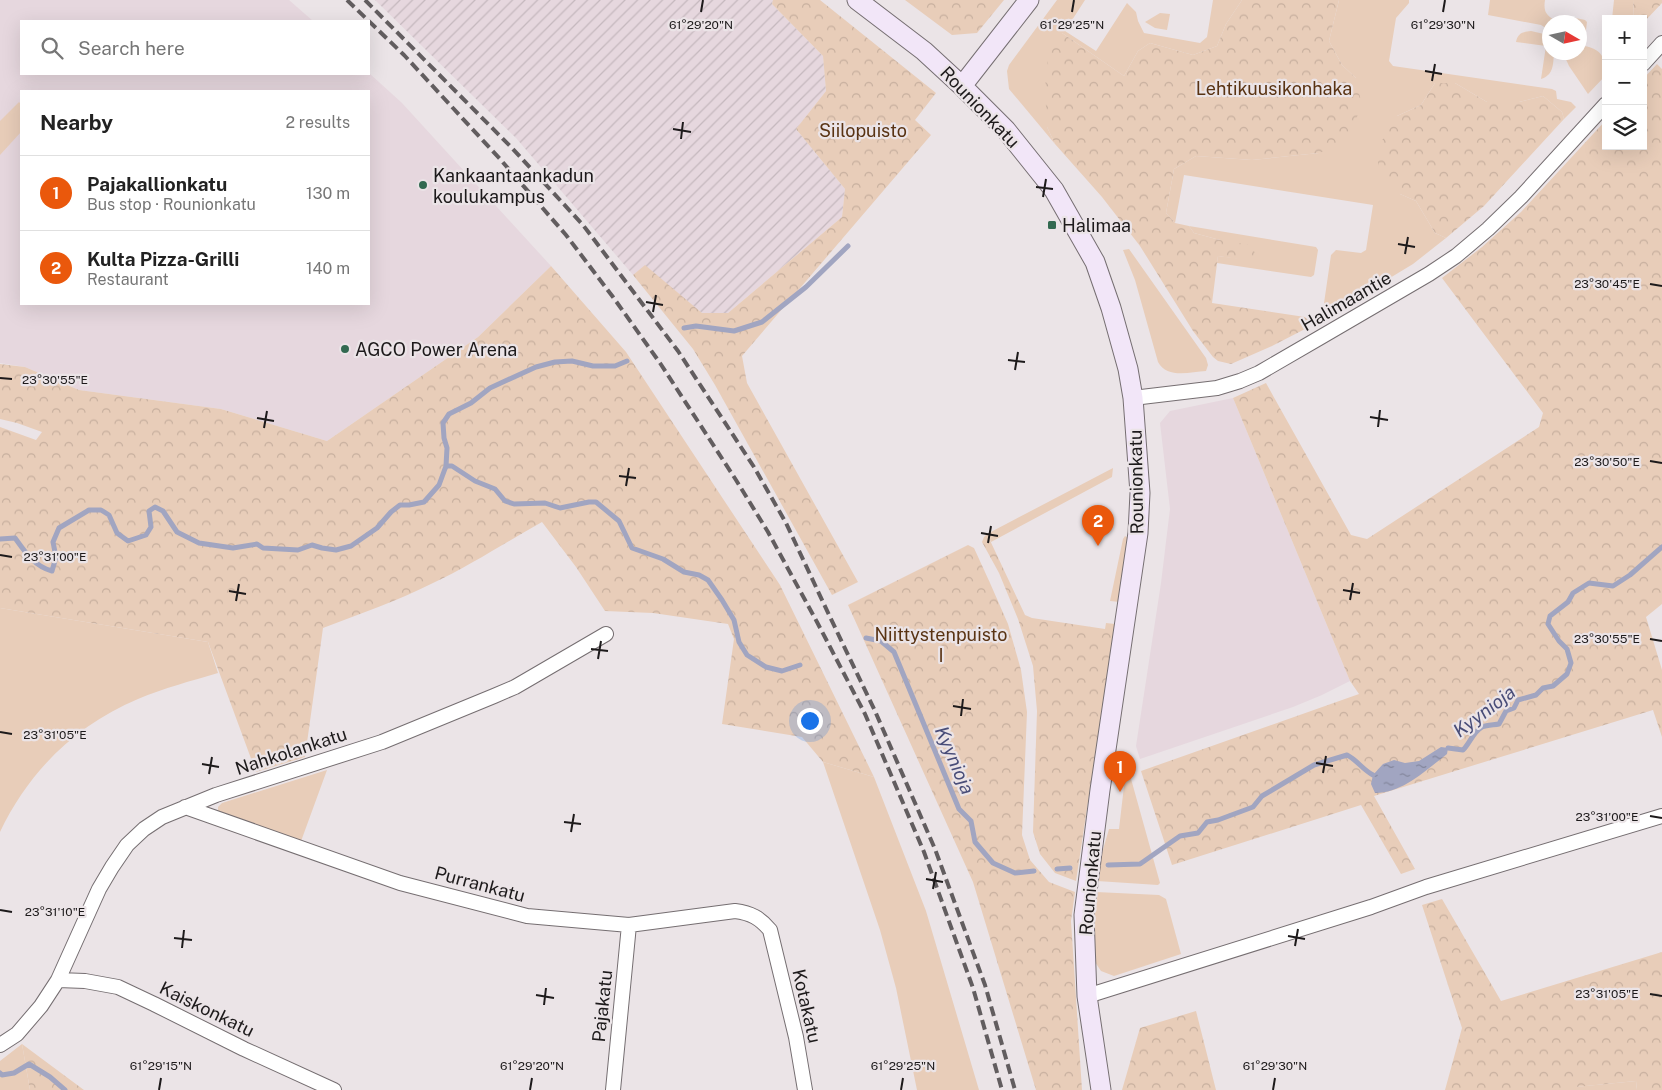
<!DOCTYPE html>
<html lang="en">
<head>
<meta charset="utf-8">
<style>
  body { margin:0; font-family:"Public Sans",sans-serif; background:#f2f2f2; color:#222 }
  .controls { position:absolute; right:15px; top:15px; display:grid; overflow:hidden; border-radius:0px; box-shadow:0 5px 20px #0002 }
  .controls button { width:45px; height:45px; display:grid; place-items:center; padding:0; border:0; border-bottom:1px solid #e0e0e0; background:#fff; color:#222; font:25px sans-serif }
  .compass { position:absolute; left:1542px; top:15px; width:45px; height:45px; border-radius:50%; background:#fff; box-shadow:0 5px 20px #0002; rotate:99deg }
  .you { position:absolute; left:809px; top:720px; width:18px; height:18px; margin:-12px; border:4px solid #fff; border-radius:50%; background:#1a73e8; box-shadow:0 0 0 8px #1a73e833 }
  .badge { display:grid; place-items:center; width:32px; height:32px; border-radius:50%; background:#ea580c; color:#fff; font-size:16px; font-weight:700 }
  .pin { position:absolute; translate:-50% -41px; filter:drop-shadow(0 1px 2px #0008) }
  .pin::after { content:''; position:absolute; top:26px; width:18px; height:15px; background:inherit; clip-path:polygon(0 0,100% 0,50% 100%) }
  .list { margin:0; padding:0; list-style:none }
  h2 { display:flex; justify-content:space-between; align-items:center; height:65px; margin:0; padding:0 20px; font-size:21px }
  h2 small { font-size:16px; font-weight:400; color:#767676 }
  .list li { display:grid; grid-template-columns:32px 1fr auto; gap:15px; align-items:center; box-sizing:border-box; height:75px; padding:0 20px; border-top:1px solid #e0e0e0 }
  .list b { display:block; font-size:19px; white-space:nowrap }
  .list p { margin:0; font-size:16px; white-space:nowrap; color:#767676 }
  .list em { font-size:16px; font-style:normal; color:#767676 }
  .icon { flex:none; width:28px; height:28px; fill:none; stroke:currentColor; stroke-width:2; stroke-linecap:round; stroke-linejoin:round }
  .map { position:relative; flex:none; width:1662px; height:1090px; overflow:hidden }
  .search { position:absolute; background:#fff; box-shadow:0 5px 20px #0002; left:20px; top:20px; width:350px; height:55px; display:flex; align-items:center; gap:12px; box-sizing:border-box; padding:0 18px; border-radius:0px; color:#767676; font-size:19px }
  .panel { position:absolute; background:#fff; box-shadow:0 5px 20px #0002; left:20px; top:90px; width:350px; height:215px; border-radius:0px }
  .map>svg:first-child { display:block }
</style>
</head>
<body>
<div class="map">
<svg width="1662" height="1090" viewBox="0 0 1662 1090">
  <defs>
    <pattern id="industrial-furrows" width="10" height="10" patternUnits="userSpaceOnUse" patternTransform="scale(1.25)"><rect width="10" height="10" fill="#e6d7de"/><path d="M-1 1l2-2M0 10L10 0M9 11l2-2" fill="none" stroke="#c5b8be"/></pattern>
    <pattern id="forest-crowns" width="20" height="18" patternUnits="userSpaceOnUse" patternTransform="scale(1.25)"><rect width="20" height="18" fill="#e8cdb9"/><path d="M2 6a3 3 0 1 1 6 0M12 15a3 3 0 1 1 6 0" fill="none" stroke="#c7af9e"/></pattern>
    <pattern id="water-ripples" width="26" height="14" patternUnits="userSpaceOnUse" patternTransform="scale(1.25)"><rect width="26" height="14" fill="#a1a5c1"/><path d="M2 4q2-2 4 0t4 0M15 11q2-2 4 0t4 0" fill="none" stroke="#83869c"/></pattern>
  </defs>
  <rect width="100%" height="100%" fill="#ebe4e7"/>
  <path fill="#e6d7de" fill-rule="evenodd" d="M 0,0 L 289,0 L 313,21 L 21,21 L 21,74 L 369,73 L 402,103 L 551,266 L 478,337 L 327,441 L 221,409 L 79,390 L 25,367 L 0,363 ZM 21,91 L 369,91 L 369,304 L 21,304 Z
    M 1233,398 L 1350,681 L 1322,695 L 1293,707 L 1140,759 L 1136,746 L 1161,583 L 1170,509 L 1160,423 L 1170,411 Z"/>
  <path fill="url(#industrial-furrows)" d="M 375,0 L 773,0 L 772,4 L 823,56 L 826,91 L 796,129 L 845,189 L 842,217 L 728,313 L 702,313 L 645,266 L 633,275 L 516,138 Z"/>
  <path fill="#e8cdb9" d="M 1057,0 L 1085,0 L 1065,31 L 1096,51 L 1127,3 L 1136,12 L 1138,21 L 1144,33 L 1200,43 L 1207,37 L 1213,0 L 1242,0 L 1226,24 L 1217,46 L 1193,55 L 1150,43 L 1138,51 L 1124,76 L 1062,33 L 1047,127 L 1055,144 L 1009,89 L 1007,71 L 1009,65 Z
    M 1339,0 L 1409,0 L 1409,3 L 1396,18 L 1389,61 L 1393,66 L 1552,89 L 1556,91 L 1557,99 L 1571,102 L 1576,107 L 1564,119 L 1562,112 L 1543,96 L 1519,102 L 1487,102 L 1455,83 L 1435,83 L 1421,105 L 1397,116 L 1400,194 L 1416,201 L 1435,233 L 1446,238 L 1413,264 L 1332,313 L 1326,312 L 1323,310 L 1331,255 L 1336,250 L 1361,253 L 1366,250 L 1373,205 L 1184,175 L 1175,223 L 1166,213 L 1174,169 L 1196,156 L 1252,160 L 1319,153 L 1356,78 L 1342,65 L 1329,41 Z
    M 1490,0 L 1545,0 C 1543,13 1547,15 1557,22 L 1550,22 L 1549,30 L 1541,25 L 1488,15 Z
    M 1614,0 L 1633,0 L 1634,19 L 1612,19 Z
    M 1160,13 L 1170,14 L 1167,30 L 1155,28 L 1145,22 Z
    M 1576,18 L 1585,20 L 1587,22 L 1584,46 C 1601,49 1606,57 1606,75 L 1588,94 L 1569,66 L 1563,53 L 1580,52 L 1580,22 L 1571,22 Z
    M 1531,31 L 1544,34 L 1549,39 L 1550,52 L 1554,53 C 1553,64 1554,75 1541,79 L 1546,46 L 1516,42 C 1518,33 1522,32 1531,31 Z
    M 19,102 L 21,104 L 21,132 L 0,155 L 0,121 Z
    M 1189,226 L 1316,247 L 1318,250 L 1314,275 L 1311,277 L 1217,263 L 1218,256 L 1251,260 L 1220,240 L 1194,233 Z
    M 1129,249 L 1206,358 L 1208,365 L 1206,371 C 1190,372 1167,379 1158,362 L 1135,280 L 1123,250 Z
    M 1113,468 L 1112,477 L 991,542 L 987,534 Z
    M 1125,536 L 1128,538 L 1120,602 L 1110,601 L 1123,539 Z
    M 0,608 L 208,642 L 218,673 C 191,681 164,688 138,699 C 76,725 29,771 0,832 Z
    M 823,762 L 874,777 L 926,911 L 979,1090 L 917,1090 L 896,988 L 880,930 Z
    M 1128,768 L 1160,883 L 1158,885 L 1097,881 L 1100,860 L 1109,829 L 1119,829 L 1126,769 Z
    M 327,770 L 300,844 L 218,812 L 218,807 L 222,803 Z
    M 1096,892 L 1159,895 L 1166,899 L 1181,954 L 1114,976 L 1101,971 L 1095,962 L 1094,913 Z
    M 22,1044 L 30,1090 L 0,1090 L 0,1061 Z
    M 1636,1081 L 1637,1090 L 1576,1090 L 1575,1087 Z"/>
  <path fill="url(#forest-crowns)" d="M 773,0 L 820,0 L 936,93 L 915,120 L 931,135 L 742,356 L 747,383 L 858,582 L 832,595 L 715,385 L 693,349 L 633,275 L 645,265 L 702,313 L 728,313 L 842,217 L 845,189 L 796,129 L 826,91 L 823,56 L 772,4 Z
    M 905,0 L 1004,0 L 977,33 L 952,35 Z
    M 1242,0 L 1339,0 L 1329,41 L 1342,65 L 1356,78 L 1362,106 L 1345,143 L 1319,153 L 1252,160 L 1196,156 L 1174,169 L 1166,213 L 1175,223 L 1189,226 L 1194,233 L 1220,240 L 1251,245 L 1256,255 L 1251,261 L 1218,256 L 1212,303 L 1305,317 L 1308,320 L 1307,328 L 1272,346 L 1231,364 L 1218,361 L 1213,357 L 1193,331 L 1140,246 L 1102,197 L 1055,144 L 1047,127 L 1045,88 L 1050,39 L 1062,33 L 1124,76 L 1138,51 L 1150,43 L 1193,55 L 1217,46 L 1226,24 Z
    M 1633,0 L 1662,0 L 1662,3 L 1644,22 L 1643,19 L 1634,19 Z
    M 1657,64 L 1662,69 L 1662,604 L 1646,617 L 1662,670 L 1662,737 L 1653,710 L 1374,796 L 1415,869 L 1401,874 L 1361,805 L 1172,865 L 1141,771 L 1359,694 L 1350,681 L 1233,398 L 1266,383 L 1351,535 L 1367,539 L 1539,427 L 1543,413 L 1442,278 L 1482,247 L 1521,212 L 1606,120 L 1606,146 L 1643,146 L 1643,79 Z
    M 1435,83 L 1455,83 L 1487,102 L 1519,102 L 1543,96 L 1562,112 L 1564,119 L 1484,206 L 1446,238 L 1435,233 L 1416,201 L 1400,194 L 1378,171 L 1378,147 L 1397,116 L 1421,105 Z
    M 551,266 L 626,352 L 780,585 L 874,777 L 823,762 L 802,737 L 722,724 L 734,639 L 728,624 L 653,613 L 605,611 L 576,567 L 542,522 C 506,542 471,565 433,583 C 397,601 360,614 323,628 L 305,757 L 256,772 L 208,642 L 0,608 L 0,427 L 36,440 L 42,432 L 17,423 L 0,419 L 0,364 L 25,367 L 79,390 L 221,409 L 327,441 L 478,337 Z
    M 987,534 L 1025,615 L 1032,618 L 1105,629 L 1106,623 L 1115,624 L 1076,881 L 1055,873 L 1040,854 L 1033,832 L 1037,711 L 1033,666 L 1018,619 L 999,573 L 982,542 L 984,537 Z
    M 968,545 L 974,548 L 990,583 L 1008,624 L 1021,670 L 1027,712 L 1022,835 L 1030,860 L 1049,882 L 1075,892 L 1071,921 L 1082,1090 L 1036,1090 L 973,882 L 848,605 Z
    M 1442,899 L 1501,1001 L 1662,952 L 1662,1090 L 1637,1090 L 1636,1081 L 1576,1087 L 1576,1090 L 1445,1090 L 1462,1028 L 1422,905 Z
    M 1196,1011 L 1216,1090 L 1122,1090 L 1140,1028 Z
    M 22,1044 L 84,1090 L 30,1090 Z"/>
  <path fill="url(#water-ripples)" d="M 1441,747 L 1448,748 L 1447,754 C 1426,770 1403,793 1375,793 L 1371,784 L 1373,775 L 1383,764 L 1394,760 L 1405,763 L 1419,761 Z"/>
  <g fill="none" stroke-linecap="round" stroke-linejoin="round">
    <path stroke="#a1a5c1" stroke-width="5" d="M 684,328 L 696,326 L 734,331 L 762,322 L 806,287 L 848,246
      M 446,466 L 452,466 L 475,481 L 495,489 L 505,501 L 514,504 L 545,503 L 560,508 L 589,502 L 596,502 L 619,521 L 632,548 L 663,559 L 684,572 L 699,575 L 708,580 L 722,600 L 734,620 L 739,642 L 747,655 L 766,667 L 782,671 L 800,665
      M 0,539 L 15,538 C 25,552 34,566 52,571 L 56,557 L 53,542 L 59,528 L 89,510 L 101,510 L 109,515 L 117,533 L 128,541 L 146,535 L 151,527 L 149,511 L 155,507 L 163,511 L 177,532 L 199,543 L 233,548 L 257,544 L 263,548 L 298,550 L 312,545 L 322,548 L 336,550 L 351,546 L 377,528 L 391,512 L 400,505 L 409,505 L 424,502 L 439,485 L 446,466 L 447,448 L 444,438 L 443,423 L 449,414 L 471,403 L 490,388 L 536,367 L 555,362 L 572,361 L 593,366 L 615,366 L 627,361
      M 866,638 L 881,641 L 894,652 L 959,809 L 971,821 L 975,842 L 993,863 L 1015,873 L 1034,871
      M 1448,748 L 1463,750 C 1470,743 1473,732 1482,727 C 1487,725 1494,725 1499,724 L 1506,711 L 1514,708 L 1518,700 L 1536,695 L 1543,688 L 1553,686 L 1567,674 L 1571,663 L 1567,649 L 1559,641 L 1548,624 L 1550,616 L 1568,602 L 1573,593 L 1589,583 L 1613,586 L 1630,575 L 1662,547
      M 1108,865 L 1140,864 L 1180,836 L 1198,833 L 1207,822 L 1218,820 L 1253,807 L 1262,796 L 1314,765 L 1347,755 C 1357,760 1363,770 1373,775
      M 1057,869 L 1070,868
      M 0,1073 L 2,1075 L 14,1073 L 29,1064 L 50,1077 L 65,1090"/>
    <defs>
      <path id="street" d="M 1643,64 L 1662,43
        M 1133,398 L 1217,388 L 1240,381 L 1259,373 L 1321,337 L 1429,274 L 1456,256 L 1488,229 L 1521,197 L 1606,104
        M 185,807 L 400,883 L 527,916 L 629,925 L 735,911 C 751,913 760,918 770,930 L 796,1037 L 805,1090
        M 58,980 L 85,981 L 118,987 L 154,1004 L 244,1049 L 334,1090
        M 1087,996 L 1371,907 L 1426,887 L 1662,816
        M 0,1045 L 17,1034 L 41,1006 L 58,980 L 99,889 L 112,867 L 127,845 L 144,829 L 162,817 L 216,795 L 382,742 L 494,696 L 515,687 L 606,634
        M 613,1090 L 629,925"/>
      <path id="secondary" d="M 857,0 L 924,51 L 962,86 L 1006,130 L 1054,190 L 1095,262 L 1111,308 L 1128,369 L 1133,398 L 1140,493 L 1138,533 L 1100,790 L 1084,915 L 1087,996 L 1101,1090
        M 962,86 L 1029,0"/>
    </defs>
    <use href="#street" stroke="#756e71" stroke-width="16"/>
    <use href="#secondary" stroke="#756e71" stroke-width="21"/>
    <use href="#street" stroke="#fff" stroke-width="14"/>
    <use href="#secondary" stroke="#f2e6f8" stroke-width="19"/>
    <path stroke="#625d5f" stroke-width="4" stroke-dasharray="10 5" stroke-linecap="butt" d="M 347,0 L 404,55 L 500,159 L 566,235 L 613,297 L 660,363 L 736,480 L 768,532 L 817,622 L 865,714 L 924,852 L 973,988 L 1002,1090
      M 365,0 L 512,148 L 583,225 L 678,351 L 754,467 L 786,523 L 830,617 L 875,711 L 935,849 L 985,985 L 1015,1090"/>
  </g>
  <path fill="none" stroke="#1d1a1b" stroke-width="2" d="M 701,12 L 703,0M 1072,12 L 1074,0M 1443,12 L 1445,0M 1425,71 L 1442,74M 1432,81 L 1435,64M 673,129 L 691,132M 681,139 L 683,122M 1036,187 L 1053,189M 1043,197 L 1046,179M 1398,244 L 1415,247M 1405,254 L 1408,237M 1650,284 L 1662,286M 646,302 L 663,305M 653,312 L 656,295M 1008,360 L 1025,362M 1015,370 L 1018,352M 0,378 L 12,379M 1370,417 L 1388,420M 257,418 L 274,421M 1378,427 L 1380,410M 264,428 L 267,411M 1650,461 L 1662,463M 619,476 L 636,478M 626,486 L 629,468M 981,533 L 998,536M 988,543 L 991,526M 0,555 L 12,557M 1343,590 L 1360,593M 229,591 L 246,594M 1350,600 L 1353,583M 236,601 L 239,584M 1650,639 L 1662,641M 591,649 L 608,651M 598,659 L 601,641M 953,706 L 971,709M 961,716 L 963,699M 0,732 L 12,734M 1316,763 L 1333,766M 202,764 L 219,767M 1323,773 L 1326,756M 209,774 L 212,757M 1650,816 L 1662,818M 564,822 L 581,824M 571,832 L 574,814M 926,879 L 943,882M 933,889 L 936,872M 0,910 L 12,912M 1288,936 L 1305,939M 174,938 L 192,940M 1295,946 L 1298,929M 182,948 L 184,930M 1650,994 L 1662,996M 536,995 L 554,998M 544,1005 L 546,988M 159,1090 L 161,1078M 530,1090 L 532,1078M 901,1090 L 903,1078M 1273,1090 L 1275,1078"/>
  <g fill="#326950" stroke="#ebe4e7" stroke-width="2">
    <circle cx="423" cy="185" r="5"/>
    <rect x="1047" y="220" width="10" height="10" rx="2.5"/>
    <circle cx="345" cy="349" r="5"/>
  </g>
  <g text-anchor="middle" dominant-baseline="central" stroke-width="4.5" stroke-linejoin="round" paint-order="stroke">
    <g font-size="18" fill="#593313" stroke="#ebe4e7">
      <text x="1274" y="88">Lehtikuusikonhaka</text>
      <text x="863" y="130">Siilopuisto</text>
      <text x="941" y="634">Niittystenpuisto<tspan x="941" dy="21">I</tspan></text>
    </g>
    <g font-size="18" fill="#1d1a1b" stroke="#ebe4e7">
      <text transform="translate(980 107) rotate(46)">Rounionkatu</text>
      <text transform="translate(1346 301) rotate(-30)">Halimaantie</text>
      <text transform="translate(1136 482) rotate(-91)">Rounionkatu</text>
      <text transform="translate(291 751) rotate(-18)">Nahkolankatu</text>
      <text transform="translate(1090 883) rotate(-85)">Rounionkatu</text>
      <text transform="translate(480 884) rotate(15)">Purrankatu</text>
      <text transform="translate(602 1006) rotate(-84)">Pajakatu</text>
      <text transform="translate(807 1006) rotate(77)">Kotakatu</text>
      <text transform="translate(207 1009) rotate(26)">Kaiskonkatu</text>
    </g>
    <g font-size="18" fill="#1d1a1b" stroke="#ebe4e7" text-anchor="start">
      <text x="433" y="175">Kankaantaankadun<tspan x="433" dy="21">koulukampus</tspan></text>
      <text x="1062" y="225">Halimaa</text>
      <text x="355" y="349">AGCO Power Arena</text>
    </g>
    <g font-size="19" font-style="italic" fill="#494d78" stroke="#ebe4e7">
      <text transform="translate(1484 711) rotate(-37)">Kyynioja</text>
      <text transform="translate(955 760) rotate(67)">Kyynioja</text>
    </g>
  </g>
  <g font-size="12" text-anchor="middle" fill="#1d1a1b" stroke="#ebe4e7" stroke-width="4.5" stroke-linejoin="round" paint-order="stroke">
    <text x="701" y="29">61°29'20"N</text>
    <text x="1072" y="29">61°29'25"N</text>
    <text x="1443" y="29">61°29'30"N</text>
    <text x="1607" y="288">23°30'45"E</text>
    <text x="55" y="384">23°30'55"E</text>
    <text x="1607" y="466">23°30'50"E</text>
    <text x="55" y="561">23°31'00"E</text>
    <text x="1607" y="643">23°30'55"E</text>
    <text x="55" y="739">23°31'05"E</text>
    <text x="1607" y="821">23°31'00"E</text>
    <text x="55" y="916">23°31'10"E</text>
    <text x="1607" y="998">23°31'05"E</text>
    <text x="161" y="1070">61°29'15"N</text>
    <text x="532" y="1070">61°29'20"N</text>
    <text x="903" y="1070">61°29'25"N</text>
    <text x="1275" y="1070">61°29'30"N</text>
  </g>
</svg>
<div class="controls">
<button>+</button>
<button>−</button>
<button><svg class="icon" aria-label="layers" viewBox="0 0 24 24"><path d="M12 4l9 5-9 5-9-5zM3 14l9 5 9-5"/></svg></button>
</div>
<svg class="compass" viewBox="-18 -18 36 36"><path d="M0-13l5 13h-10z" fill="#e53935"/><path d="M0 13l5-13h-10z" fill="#767676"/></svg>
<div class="you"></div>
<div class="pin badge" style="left:1120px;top:792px">1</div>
<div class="pin badge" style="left:1098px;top:546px">2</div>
<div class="search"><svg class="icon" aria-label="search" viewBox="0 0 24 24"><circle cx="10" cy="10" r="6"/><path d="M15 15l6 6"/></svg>Search here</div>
<section class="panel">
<h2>Nearby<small>2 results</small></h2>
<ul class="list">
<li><span class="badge">1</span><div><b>Pajakallionkatu</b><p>Bus stop · Rounionkatu</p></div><em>130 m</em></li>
<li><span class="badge">2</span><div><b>Kulta Pizza-Grilli</b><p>Restaurant</p></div><em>140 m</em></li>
</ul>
</section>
</div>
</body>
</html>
